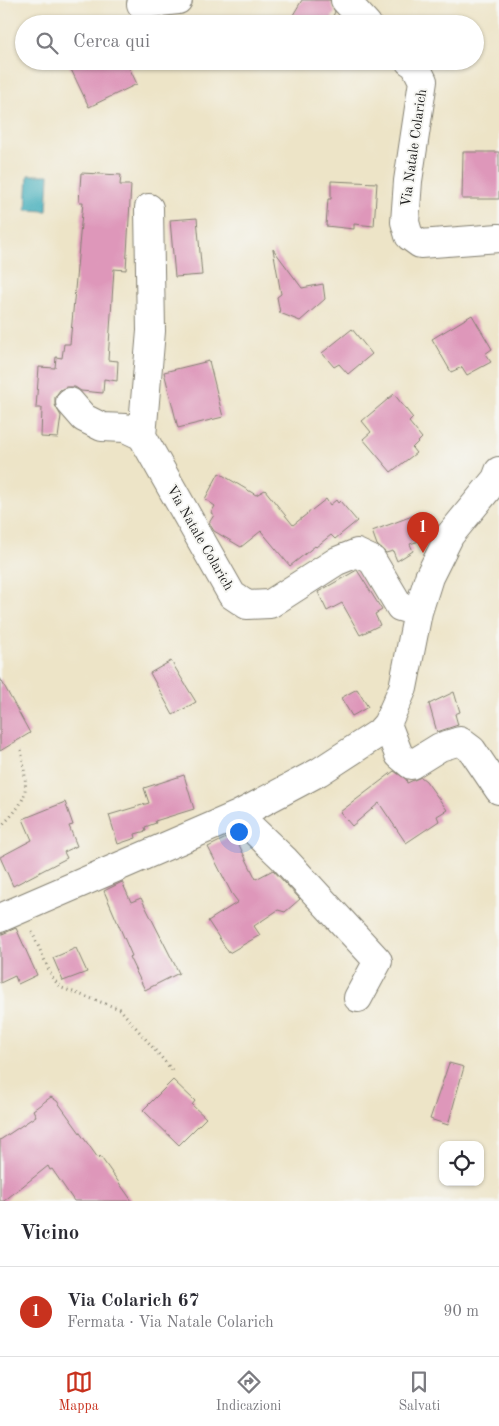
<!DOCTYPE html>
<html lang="it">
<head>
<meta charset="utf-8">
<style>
  body { margin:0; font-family:"Old Standard TT",serif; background:#f7f7f7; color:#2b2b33 }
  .controls { position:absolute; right:15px; bottom:15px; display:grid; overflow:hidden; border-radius:10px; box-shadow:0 1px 4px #0004 }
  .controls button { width:45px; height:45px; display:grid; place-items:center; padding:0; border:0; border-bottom:1px solid #e1e1e2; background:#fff; color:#2b2b33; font:25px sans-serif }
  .you { position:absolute; left:238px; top:831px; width:18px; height:18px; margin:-12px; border:4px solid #fff; border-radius:50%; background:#1a73e8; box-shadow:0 0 0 8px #1a73e833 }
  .badge { display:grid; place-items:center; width:32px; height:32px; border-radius:50%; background:#c8321e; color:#fff; font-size:16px; font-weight:700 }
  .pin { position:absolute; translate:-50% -41px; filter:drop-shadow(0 1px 2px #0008) }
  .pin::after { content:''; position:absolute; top:26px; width:18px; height:15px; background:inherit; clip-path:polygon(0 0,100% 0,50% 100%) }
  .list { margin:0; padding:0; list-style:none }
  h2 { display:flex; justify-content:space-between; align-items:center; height:65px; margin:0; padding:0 20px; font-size:21px }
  h2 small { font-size:16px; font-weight:400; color:#7c7c81 }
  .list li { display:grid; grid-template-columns:32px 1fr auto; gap:15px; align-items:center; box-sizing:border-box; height:90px; padding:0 20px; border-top:1px solid #e1e1e2 }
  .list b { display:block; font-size:19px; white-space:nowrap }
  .list p { margin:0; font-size:16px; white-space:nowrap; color:#7c7c81 }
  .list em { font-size:16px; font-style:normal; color:#7c7c81 }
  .icon { flex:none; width:28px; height:28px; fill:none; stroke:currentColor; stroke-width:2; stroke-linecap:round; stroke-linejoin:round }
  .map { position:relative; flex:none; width:499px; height:1201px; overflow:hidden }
  .search { position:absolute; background:#fff; box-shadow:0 1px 4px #0004; left:15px; right:15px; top:15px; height:55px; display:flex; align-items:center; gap:12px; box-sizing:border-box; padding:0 18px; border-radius:28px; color:#7c7c81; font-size:19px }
  .sheet { height:155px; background:#fff }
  nav { display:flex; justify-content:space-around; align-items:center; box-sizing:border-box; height:70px; border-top:1px solid #e1e1e2; background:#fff; font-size:14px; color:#7c7c81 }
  nav a { display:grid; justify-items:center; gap:2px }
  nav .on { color:#c8321e }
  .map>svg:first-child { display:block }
</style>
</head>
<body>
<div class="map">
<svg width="499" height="1201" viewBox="0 0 499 1201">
  <rect width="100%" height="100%" fill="#f6f6f2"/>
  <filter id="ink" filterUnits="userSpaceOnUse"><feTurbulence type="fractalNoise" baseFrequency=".02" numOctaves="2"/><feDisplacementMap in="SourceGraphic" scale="10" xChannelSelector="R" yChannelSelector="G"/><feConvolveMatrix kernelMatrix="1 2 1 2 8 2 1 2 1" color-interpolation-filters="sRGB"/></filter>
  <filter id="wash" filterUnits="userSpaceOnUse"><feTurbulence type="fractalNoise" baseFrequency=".0096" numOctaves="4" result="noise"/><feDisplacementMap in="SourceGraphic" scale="20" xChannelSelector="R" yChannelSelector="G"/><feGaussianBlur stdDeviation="1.12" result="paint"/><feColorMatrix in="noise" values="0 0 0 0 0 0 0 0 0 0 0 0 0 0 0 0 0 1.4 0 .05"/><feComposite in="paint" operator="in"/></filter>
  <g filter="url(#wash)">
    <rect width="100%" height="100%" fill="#ede4c7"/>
    <path fill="#3aaab8" stroke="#2b636a" d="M 28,175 L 49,175 L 47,211 L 26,210 Z"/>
    <g id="blocks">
      <path fill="#de97ba" d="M 302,0 L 330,0 L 335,12 L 329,24 L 309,24 L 293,15 Z
        M 67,61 L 126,61 L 137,84 L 89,107 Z
        M 463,152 L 499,152 L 499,199 L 462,199 Z
        M 81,173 L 121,175 L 120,185 L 131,185 L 126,270 L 114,269 L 108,360 L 118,361 L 117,381 L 104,379 L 103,393 L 81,391 L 75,387 L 66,387 L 60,390 L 55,397 L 55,405 L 61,416 L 58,438 L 41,437 L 42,408 L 36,408 L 39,367 L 55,368 L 56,357 L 62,358 L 64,344 L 70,344 L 83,202 L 79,202 Z
        M 331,181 L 377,183 L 374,226 L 354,224 L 354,229 L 326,226 L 328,199 L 331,199 Z
        M 197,218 L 202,275 L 175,277 L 170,220 Z
        M 273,249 L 302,288 L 323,284 L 325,299 L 300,321 L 280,313 L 277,297 L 281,294 Z
        M 472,315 L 492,349 L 485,354 L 491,362 L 467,375 L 462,367 L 451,372 L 432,339 Z
        M 352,329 L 372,354 L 348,374 L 339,364 L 334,367 L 322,353 Z
        M 209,361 L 223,417 L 178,428 L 164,372 Z
        M 394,394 L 413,418 L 409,422 L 422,438 L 412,448 L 416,453 L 391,472 L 363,439 L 371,432 L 362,421 Z
        M 219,473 L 256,495 L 265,490 L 293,525 L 326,499 L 330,505 L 336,500 L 338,503 L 340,501 L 357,521 L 335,539 L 331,535 L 316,547 L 315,546 L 290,566 L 261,531 L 241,547 L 214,531 L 209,523 L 214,515 L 211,513 L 215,506 L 205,499 Z
        M 415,515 L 422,540 L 410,544 L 413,551 L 397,561 L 393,551 L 386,553 L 377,545 L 372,531 Z
        M 357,570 L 382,610 L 375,614 L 380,625 L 360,635 L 342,603 L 327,611 L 318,592 Z
        M 171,661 L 196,702 L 173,715 L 150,673 Z
        M 0,678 L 30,733 L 0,751 Z
        M 357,689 L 368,707 L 352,716 L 341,698 Z
        M 454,692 L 460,712 L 455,714 L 458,725 L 437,732 L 429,704 Z
        M 394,771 L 406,779 L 407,783 L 421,777 L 426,781 L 447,810 L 437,816 L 439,821 L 406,843 L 379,803 L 352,826 L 340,812 Z
        M 184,775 L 194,809 L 155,821 L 156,823 L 145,827 L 146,831 L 135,834 L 136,838 L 118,844 L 109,815 L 149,803 L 144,788 Z
        M 65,802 L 73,825 L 69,826 L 77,846 L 64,852 L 67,858 L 13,886 L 0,857 L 32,840 L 23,819 Z
        M 228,837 L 230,842 L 236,839 L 256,879 L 273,870 L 300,899 L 285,912 L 278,910 L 254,926 L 260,935 L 229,953 L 208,921 L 238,902 L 232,894 L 208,847 Z
        M 122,882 L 131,902 L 141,898 L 179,973 L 145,990 L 129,957 L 132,956 L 104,891 Z
        M 16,928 L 37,975 L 18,984 L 15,976 L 0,983 L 0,935 Z
        M 76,948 L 87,972 L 63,981 L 53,958 Z
        M 449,1063 L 464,1067 L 448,1125 L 430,1119 Z
        M 173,1080 L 195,1101 L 192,1105 L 206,1118 L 179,1145 L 143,1110 Z
        M 51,1097 L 57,1101 L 98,1158 L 100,1156 L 132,1201 L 74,1201 L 52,1169 L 50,1170 L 48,1166 L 4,1201 L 0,1201 L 0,1140 L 36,1116 L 33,1110 Z"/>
    </g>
  </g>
  <g filter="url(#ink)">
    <use href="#blocks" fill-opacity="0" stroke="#848072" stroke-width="1"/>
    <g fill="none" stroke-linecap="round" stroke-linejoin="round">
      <defs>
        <path id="minor" d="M 345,0 L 367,24
          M 141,4 L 178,0
          M 409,61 L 415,65 L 423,81 L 408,181 L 405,222 L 409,236 L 420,244 L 499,238
          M 70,402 L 84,418 L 102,427 L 125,428 L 142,436 L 232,595 L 247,605 L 270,604 L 337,561 L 357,553 L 372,560 L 400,607 L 418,612
          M 142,436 L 151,331 L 149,208
          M 387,724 L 399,755 L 411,765 L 440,747 L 460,741 L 472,750 L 499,790
          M 238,815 L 284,859 L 378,961 L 358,998
          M 0,918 L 238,815 L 319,772 L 379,733 L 387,724 L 403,688 L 418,612 L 429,577 L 450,535 L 496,479 L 499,471"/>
      </defs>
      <use href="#minor" stroke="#848072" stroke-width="30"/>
      <path stroke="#848072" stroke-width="3" stroke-dasharray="1 4" stroke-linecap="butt" d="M 0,827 C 32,797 27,789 21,749
        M 32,932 L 53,979 L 62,988 L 120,1009 L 172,1070"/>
      <use href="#minor" stroke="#fff" stroke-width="28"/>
    </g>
  </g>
  <g text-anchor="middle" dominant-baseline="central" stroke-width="4" stroke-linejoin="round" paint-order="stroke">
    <g font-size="14" fill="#1c1c1c" stroke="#f6f6f2">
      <text transform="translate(414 148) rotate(-82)">Via Natale Colarich</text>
      <text transform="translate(200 538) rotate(60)">Via Natale Colarich</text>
    </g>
  </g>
</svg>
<div class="controls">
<button><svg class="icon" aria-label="locate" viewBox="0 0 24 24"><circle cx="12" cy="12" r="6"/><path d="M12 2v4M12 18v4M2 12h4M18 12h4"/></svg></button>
</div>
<div class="you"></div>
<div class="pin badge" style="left:423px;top:553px">1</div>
<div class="search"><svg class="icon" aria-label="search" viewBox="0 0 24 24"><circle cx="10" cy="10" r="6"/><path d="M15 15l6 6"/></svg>Cerca qui</div>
</div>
<section class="sheet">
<h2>Vicino<small></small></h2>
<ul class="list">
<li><span class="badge">1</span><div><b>Via Colarich 67</b><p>Fermata · Via Natale Colarich</p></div><em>90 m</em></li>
</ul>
</section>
<nav>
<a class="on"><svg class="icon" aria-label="map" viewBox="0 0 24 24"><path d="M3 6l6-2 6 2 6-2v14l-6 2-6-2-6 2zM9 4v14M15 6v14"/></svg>Mappa</a>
<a><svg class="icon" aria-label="directions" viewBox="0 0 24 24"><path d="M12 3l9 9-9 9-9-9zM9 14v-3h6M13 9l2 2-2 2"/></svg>Indicazioni</a>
<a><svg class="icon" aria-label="saved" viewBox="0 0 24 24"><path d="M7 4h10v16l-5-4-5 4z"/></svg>Salvati</a>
</nav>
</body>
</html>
